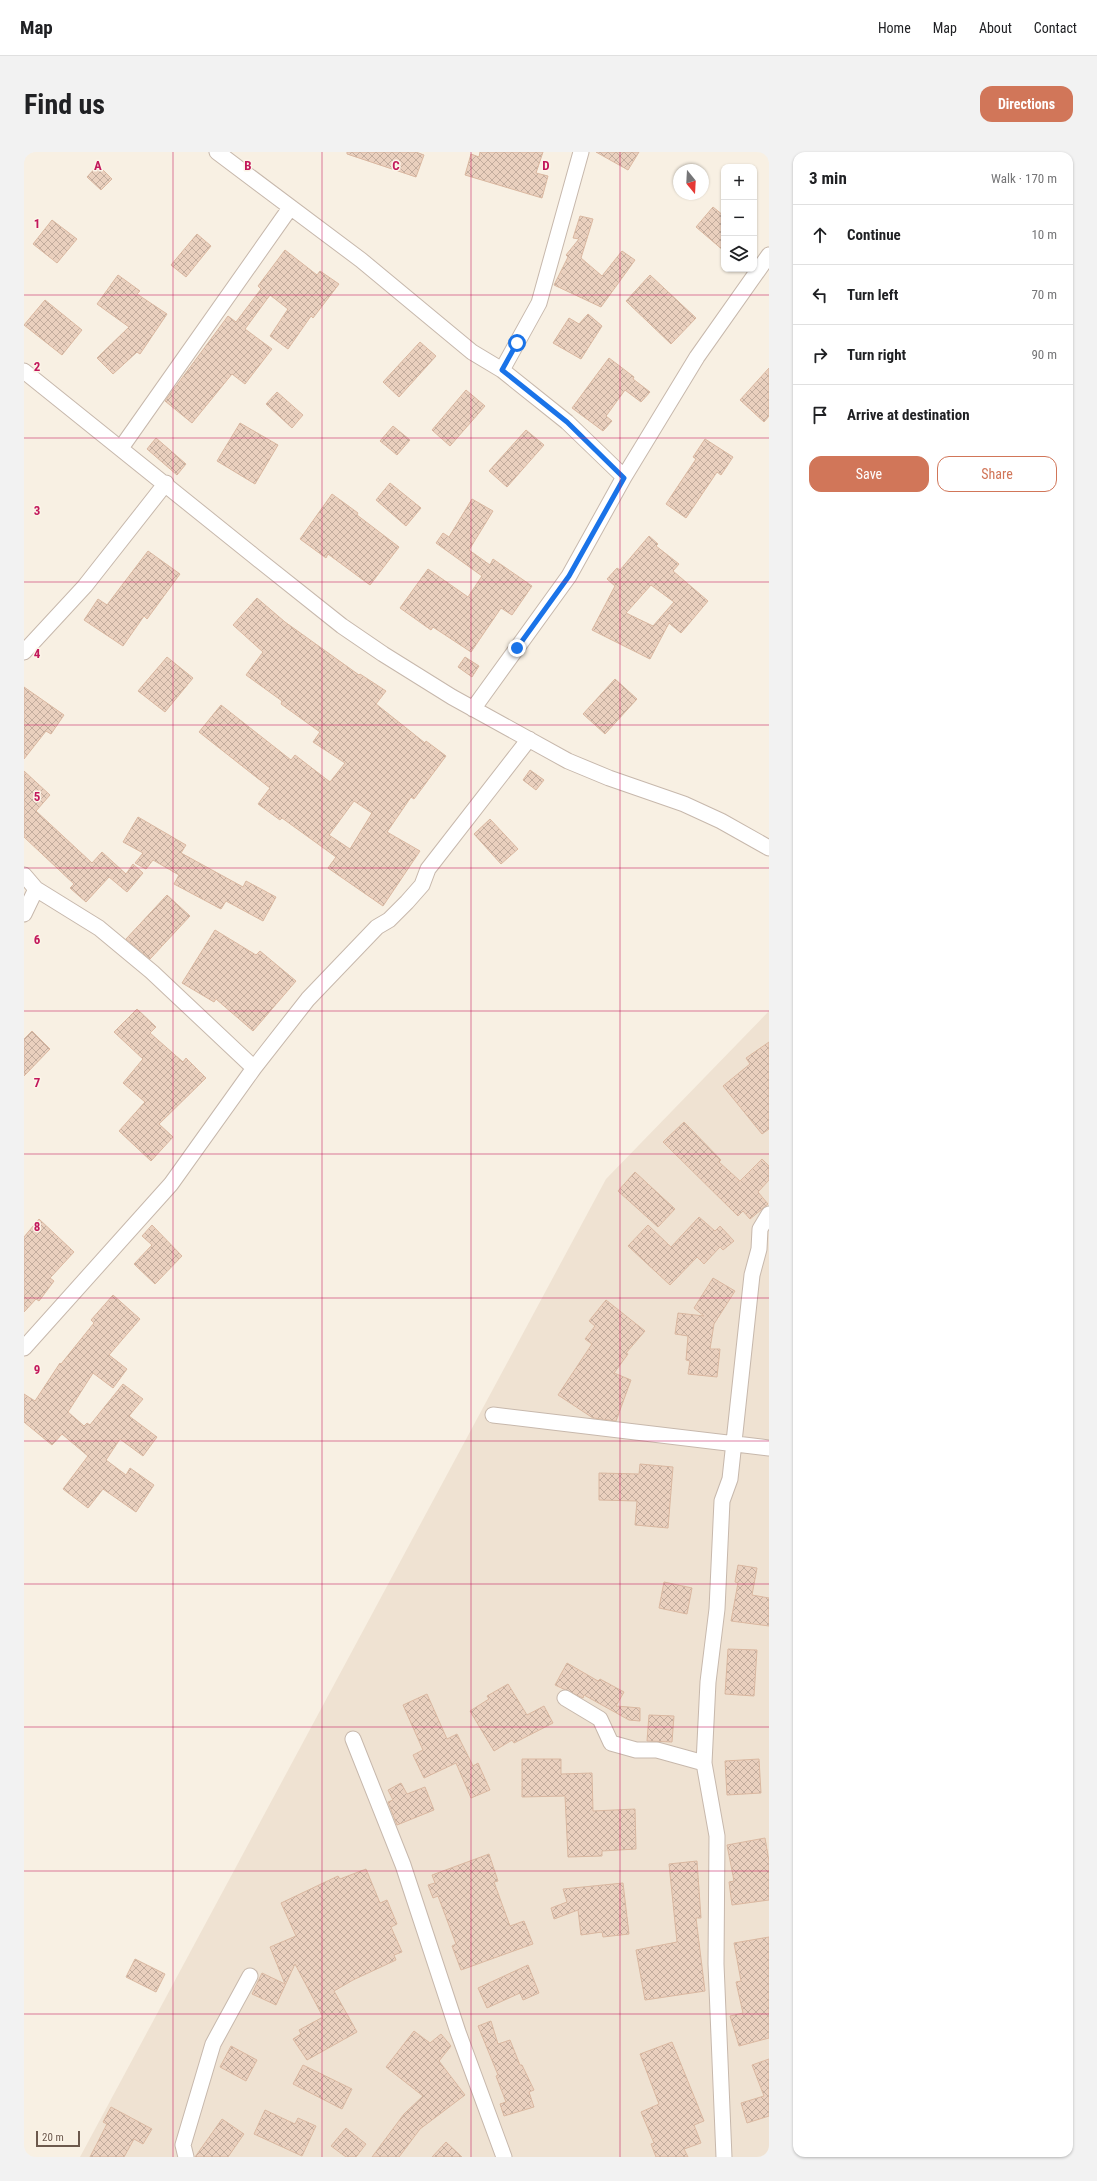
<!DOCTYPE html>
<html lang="en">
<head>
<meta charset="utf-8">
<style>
  body { margin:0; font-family:"Roboto Condensed",sans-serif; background:#f2f2f2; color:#202124 }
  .controls { position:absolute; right:12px; top:12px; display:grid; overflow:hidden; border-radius:8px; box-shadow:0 1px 3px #0004 }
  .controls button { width:36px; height:36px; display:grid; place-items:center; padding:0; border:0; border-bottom:1px solid #e0e0e0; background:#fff; color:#202124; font:20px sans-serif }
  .compass { position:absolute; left:649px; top:12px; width:36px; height:36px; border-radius:50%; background:#fff; box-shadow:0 1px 3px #0004; rotate:162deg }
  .scale { position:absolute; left:12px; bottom:10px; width:44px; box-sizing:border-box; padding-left:4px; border:2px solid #6c594d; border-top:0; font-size:11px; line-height:14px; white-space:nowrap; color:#6c594d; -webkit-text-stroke:3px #fcf4e8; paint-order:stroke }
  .stop { position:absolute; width:12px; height:12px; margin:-9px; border:3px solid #1a73e8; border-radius:50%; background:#fff }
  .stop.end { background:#1a73e8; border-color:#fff; box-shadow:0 1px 4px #0008 }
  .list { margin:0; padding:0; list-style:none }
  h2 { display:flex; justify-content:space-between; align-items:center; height:52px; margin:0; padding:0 16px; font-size:17px }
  h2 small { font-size:13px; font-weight:400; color:#757577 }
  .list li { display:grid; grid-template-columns:26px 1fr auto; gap:12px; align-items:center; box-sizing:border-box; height:60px; padding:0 16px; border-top:1px solid #e0e0e0 }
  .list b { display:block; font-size:15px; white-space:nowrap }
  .list em { font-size:13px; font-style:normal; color:#757577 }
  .actions { display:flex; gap:8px; padding:12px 16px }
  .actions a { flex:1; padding:9px 0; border:1px solid #d17659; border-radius:12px; text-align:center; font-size:14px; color:#d17659 }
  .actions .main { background:#d17659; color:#fff }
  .icon { flex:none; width:22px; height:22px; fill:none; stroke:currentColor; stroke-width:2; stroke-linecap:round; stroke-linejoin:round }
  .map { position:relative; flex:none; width:745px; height:2005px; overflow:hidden; border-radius:12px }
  header { display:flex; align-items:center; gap:24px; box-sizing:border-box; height:56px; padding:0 20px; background:#fff; border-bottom:1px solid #e0e0e0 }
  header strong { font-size:19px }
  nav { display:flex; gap:22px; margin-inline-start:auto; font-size:14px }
  .intro { display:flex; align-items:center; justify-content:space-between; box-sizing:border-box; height:96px; padding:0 24px }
  h1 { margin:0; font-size:28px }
  .button { padding:10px 18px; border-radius:12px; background:#d17659; color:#fff; font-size:14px; font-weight:700 }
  main { display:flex; gap:24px; padding:0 24px }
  aside { flex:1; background:#fff; border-radius:12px; box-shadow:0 1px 3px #0004 }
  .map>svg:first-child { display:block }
</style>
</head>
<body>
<header>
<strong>Map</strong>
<nav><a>Home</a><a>Map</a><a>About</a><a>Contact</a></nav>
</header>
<div class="intro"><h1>Find us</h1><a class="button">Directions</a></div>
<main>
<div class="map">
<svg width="745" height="2005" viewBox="0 0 745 2005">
  <defs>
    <pattern id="building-cross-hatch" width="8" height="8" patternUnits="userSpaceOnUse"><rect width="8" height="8" fill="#ead0be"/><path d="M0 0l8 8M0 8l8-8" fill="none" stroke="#c2ac9d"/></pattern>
  </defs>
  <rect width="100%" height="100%" fill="#f8f0e3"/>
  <path fill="#efe2d2" d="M 745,859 L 745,2005 L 56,2005 L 582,1027 Z"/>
  <path fill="url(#building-cross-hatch)" stroke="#dab8a1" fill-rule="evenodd" d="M 323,0 L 392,0 L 400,3 L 392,25 L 323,2 Z
    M 456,0 L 519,0 L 512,21 L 524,24 L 518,46 L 441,23 L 447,2 L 455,5 Z
    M 572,0 L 615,0 L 604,18 Z
    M 74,13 L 88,27 L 77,38 L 63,25 Z
    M 689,55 L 700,64 L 700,99 L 672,75 Z
    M 556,64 L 569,67 L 557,106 L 578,124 L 598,99 L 611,108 L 577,155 L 530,133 L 544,105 L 542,103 L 555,87 L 549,86 Z
    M 28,68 L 53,87 L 33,111 L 9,92 Z
    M 173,82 L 187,94 L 162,125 L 147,113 Z
    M 261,98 L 293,123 L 296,119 L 315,132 L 289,166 L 287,164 L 264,197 L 246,184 L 264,157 L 246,143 L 221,177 L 248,197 L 221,232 L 208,222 L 168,271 L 141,249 L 204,164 L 212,170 L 237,137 L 234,134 Z
    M 94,123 L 116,139 L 113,142 L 143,162 L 116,202 L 113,200 L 89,222 L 73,206 L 105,175 L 73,152 Z
    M 626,123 L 672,166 L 647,192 L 602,149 Z
    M 21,148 L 58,178 L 38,203 L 0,173 Z
    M 564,162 L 578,174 L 557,207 L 529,191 L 545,166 L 555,172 Z
    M 396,190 L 412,204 L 375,245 L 359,230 Z
    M 585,206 L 610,225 L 609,227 L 626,240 L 617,250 L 601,238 L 582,264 L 588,269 L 579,279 L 548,256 Z
    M 745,216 L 745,264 L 740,270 L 716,248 Z
    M 442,238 L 461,254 L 426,294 L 408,278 Z
    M 253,240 L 279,263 L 268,276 L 242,252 Z
    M 216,271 L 254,293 L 231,332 L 193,309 Z
    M 369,274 L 386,288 L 373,303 L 356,289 Z
    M 502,278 L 520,293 L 483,335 L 465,319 Z
    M 132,286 L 162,312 L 153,323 L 123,297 Z
    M 681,287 L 709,305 L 697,323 L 693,320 L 662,366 L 642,352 L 672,307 L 669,305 Z
    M 366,331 L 397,356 L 382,374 L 352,348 Z
    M 308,342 L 334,361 L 333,363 L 375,395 L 346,433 L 304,402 L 302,406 L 276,387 Z
    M 448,347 L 469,359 L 445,398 L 466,413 L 469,407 L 508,434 L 488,463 L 477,456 L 447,500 L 409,475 L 407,478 L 376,456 L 404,417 L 444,445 L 458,424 L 412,391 L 419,381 L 425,385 Z
    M 625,384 L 634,392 L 632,394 L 655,412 L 649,419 L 684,449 L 657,481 L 645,471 L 626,507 L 568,478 L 591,434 L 583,427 L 593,416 L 596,418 ZM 627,433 L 650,450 L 629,474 L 602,461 Z
    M 124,399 L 156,422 L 123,467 L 120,464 L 99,494 L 60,468 L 74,447 L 83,453 Z
    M 233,446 L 261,470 L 335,523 L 336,522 L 362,539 L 352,552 L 401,591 L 402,589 L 422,604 L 390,647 L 387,645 L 363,680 L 396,699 L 359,754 L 304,716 L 312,705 L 258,666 L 256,668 L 234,652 L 246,636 L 175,580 L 197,553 L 267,608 L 271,603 L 306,630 L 321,611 L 289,590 L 296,580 L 257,552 L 258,549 L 222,523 L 239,500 L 209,473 ZM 330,649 L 348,661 L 326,697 L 305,683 Z
    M 143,505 L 169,526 L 141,560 L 114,539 Z
    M 441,505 L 455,514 L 448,525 L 434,515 Z
    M 591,527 L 613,547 L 581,582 L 559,562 Z
    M 0,535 L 40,563 L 27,582 L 22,579 L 0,607 Z
    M 506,618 L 520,628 L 512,638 L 499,628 Z
    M 0,619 L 26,643 L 12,659 L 68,711 L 78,700 L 102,722 L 109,712 L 119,721 L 103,740 L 85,725 L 62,750 L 46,736 L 50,732 L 0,685 Z
    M 114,665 L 162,693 L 157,701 L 219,735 L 222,729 L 252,745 L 239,769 L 202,749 L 197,757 L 150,732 L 155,723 L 129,708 L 122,717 L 111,711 L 119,701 L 99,690 Z
    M 466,667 L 494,697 L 477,712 L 450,682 Z
    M 143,743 L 166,764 L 126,807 L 102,787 Z
    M 191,778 L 232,803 L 236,799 L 272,829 L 229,879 L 192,847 L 190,850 L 158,831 Z
    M 113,857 L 132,875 L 126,881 L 159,910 L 162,906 L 182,926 L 135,972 L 149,985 L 127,1009 L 95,979 L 121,950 L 99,931 L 119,907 L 90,880 Z
    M 8,879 L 26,897 L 0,924 L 0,887 Z
    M 745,890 L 745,977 L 738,982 L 699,934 L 726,912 L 722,906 Z
    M 660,970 L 697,1008 L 695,1010 L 716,1029 L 738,1007 L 745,1014 L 745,1028 L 734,1040 L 744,1052 L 726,1067 L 719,1059 L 714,1064 L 639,990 Z
    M 611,1020 L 651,1057 L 634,1075 L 594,1039 Z
    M 675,1065 L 691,1079 L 696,1074 L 710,1089 L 699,1098 L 696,1095 L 680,1112 L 673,1105 L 646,1133 L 604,1094 L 624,1073 L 647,1095 Z
    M 15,1067 L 50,1100 L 26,1126 L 30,1129 L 15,1149 L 12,1147 L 0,1160 L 0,1085 Z
    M 128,1073 L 158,1104 L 131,1132 L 110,1112 L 128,1093 L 118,1084 Z
    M 689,1126 L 711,1139 L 690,1172 L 686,1197 L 696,1197 L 693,1225 L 664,1222 L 666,1209 L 662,1208 L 664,1184 L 651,1182 L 654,1161 L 680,1164 L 670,1156 Z
    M 89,1143 L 116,1167 L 85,1203 L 103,1217 L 89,1236 L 69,1221 L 44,1260 L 60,1274 L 63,1271 L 66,1273 L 99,1232 L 119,1247 L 105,1264 L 133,1285 L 119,1304 L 96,1287 L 82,1308 L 102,1323 L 106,1316 L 130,1333 L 112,1360 L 79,1337 L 64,1356 L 39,1337 L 64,1304 L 38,1282 L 28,1293 L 0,1270 L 0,1242 L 11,1249 L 36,1211 L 37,1212 L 70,1171 L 67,1168 Z
    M 582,1148 L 621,1179 L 602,1201 L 604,1202 L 590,1221 L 607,1228 L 592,1269 L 569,1266 L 534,1243 L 568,1192 L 561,1187 L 571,1174 L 565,1169 Z
    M 616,1312 L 649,1315 L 644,1376 L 611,1373 L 613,1349 L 575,1348 L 575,1321 L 615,1322 Z
    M 714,1413 L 733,1416 L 728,1443 L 745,1446 L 745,1474 L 707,1469 L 714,1431 L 711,1430 Z
    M 640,1430 L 668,1436 L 663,1462 L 635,1456 Z
    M 704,1497 L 733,1498 L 730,1544 L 701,1542 Z
    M 543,1511 L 574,1529 L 576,1527 L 600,1540 L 592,1554 L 616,1556 L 616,1569 L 605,1568 L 560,1543 L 559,1546 L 531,1533 Z
    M 484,1532 L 503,1563 L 520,1554 L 529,1571 L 490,1591 L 488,1588 L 470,1599 L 446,1559 L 465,1547 L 463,1544 Z
    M 403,1542 L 423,1587 L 433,1582 L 449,1614 L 454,1611 L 466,1638 L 447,1646 L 432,1611 L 400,1626 L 389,1603 L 399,1598 L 379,1553 Z
    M 625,1563 L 650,1564 L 648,1590 L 623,1589 Z
    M 498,1607 L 537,1607 L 537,1622 L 568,1621 L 569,1659 L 611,1657 L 612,1697 L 578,1699 L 578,1704 L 544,1705 L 541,1644 L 498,1645 Z
    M 735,1607 L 737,1641 L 703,1643 L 701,1609 Z
    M 377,1631 L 383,1642 L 401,1635 L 410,1658 L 373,1673 L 364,1650 L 369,1648 L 364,1638 Z
    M 741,1686 L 745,1709 L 745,1748 L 708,1753 L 705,1730 L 710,1729 L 703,1693 Z
    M 465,1702 L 474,1729 L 470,1730 L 486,1774 L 500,1769 L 509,1792 L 437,1818 L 428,1794 L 432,1792 L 414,1744 L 409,1746 L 404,1733 L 411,1731 L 408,1723 Z
    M 673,1709 L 677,1766 L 672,1766 L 681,1839 L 621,1848 L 612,1798 L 653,1790 L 645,1712 Z
    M 342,1717 L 356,1751 L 363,1748 L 373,1772 L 367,1775 L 378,1800 L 370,1803 L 372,1808 L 329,1828 L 310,1839 L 333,1880 L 283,1908 L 269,1887 L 277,1882 L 275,1878 L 299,1865 L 271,1812 L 252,1853 L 228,1842 L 238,1821 L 261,1832 L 246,1795 L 272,1784 L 257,1751 L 314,1724 L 316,1727 Z
    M 599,1731 L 605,1782 L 579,1785 L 578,1780 L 557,1783 L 554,1758 L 530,1767 L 527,1756 L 543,1750 L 539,1737 Z
    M 745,1785 L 745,1886 L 715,1894 L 706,1864 L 719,1861 L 712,1830 L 717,1829 L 710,1791 Z
    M 111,1807 L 141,1822 L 132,1840 L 102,1825 Z
    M 504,1813 L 515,1841 L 499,1848 L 496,1841 L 463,1856 L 454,1836 Z
    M 467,1869 L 474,1892 L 486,1888 L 496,1913 L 498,1913 L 510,1938 L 505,1940 L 510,1955 L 480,1964 L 476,1952 L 482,1950 L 472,1924 L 474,1923 L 454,1874 Z
    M 390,1879 L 406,1891 L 417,1882 L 427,1894 L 415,1909 L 441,1943 L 396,1977 L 375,2005 L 348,2005 L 380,1962 L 399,1944 L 362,1915 Z
    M 648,1890 L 680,1969 L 670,1973 L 677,1991 L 660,1997 L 664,2005 L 632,2005 L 627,1992 L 630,1991 L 617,1960 L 635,1952 L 616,1902 Z
    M 207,1894 L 233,1908 L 222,1929 L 196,1915 Z
    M 745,1907 L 745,1964 L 723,1971 L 717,1951 L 740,1944 L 728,1913 Z
    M 279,1913 L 328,1937 L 318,1957 L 269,1932 Z
    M 87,1955 L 128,1977 L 119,1992 L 110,1987 L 100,2005 L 66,2005 L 83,1972 L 79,1970 Z
    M 241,1958 L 271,1972 L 274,1966 L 292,1974 L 278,2004 L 230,1982 Z
    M 198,1967 L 220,1982 L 204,2005 L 171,2005 Z
    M 322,1976 L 342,1992 L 332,2005 L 322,2005 L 307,1994 Z
    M 422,1990 L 438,2005 L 408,2005 Z"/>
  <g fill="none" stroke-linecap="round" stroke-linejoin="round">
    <defs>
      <path id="street" d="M 193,0 L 337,108 L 448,200 L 478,218 L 543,270 L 600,325
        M 478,218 L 515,151 L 557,0
        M 0,219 L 230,404 L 318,474 L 359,502 L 428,545 L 544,609 L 585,626 L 660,652 L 697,669 L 745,696
        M 97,296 L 266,56
        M 0,500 L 61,434 L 142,331
        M 449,557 L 545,424 L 600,325 L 673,205 L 745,103
        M 0,723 L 12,737 L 75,776 L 128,820 L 230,916
        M 0,762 L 12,737
        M 0,1196 L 147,1032 L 230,916 L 284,847 L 353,775 L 365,768 L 383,750 L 398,733 L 404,717 L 505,587
        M 469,1263 L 745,1296
        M 541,1546 L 576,1567 L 587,1591 L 612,1598 L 633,1598 L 680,1611
        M 329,1587 L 379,1713 L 434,1880 L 480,2005
        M 162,2005 L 159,1993 L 189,1892 L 226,1824
        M 700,2005 L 692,1812 L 693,1684 L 680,1611 L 684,1530 L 693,1457 L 698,1349 L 706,1327 L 728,1123 L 735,1097 L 736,1077 L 745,1062"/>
    </defs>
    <use href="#street" stroke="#c7b8ac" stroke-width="17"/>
    <use href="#street" stroke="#fff" stroke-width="15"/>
  </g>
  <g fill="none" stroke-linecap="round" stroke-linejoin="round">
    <path stroke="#1a73e8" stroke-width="5" d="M 493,496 L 545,424 L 600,326 L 543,270 L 478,218 L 493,191"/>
  </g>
  <path fill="none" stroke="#c2185b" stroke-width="1" stroke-opacity="0.55" d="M 149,0 L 149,2005M 298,0 L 298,2005M 447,0 L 447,2005M 596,0 L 596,2005M 0,143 L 745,143M 0,286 L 745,286M 0,430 L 745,430M 0,573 L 745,573M 0,716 L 745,716M 0,859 L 745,859M 0,1002 L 745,1002M 0,1146 L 745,1146M 0,1289 L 745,1289M 0,1432 L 745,1432M 0,1575 L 745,1575M 0,1719 L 745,1719M 0,1862 L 745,1862"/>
  <g font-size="13" text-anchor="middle" font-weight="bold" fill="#c2185b" stroke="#fcf4e8" stroke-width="3" stroke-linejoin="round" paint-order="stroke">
    <text x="74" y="18">A</text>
    <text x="224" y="18">B</text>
    <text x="372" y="18">C</text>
    <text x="522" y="18">D</text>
    <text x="13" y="76">1</text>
    <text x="13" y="219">2</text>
    <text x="13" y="363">3</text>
    <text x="13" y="506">4</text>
    <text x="13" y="649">5</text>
    <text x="13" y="792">6</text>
    <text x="13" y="935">7</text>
    <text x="13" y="1079">8</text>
    <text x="13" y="1222">9</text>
  </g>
</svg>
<div class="controls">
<button>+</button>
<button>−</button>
<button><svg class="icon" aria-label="layers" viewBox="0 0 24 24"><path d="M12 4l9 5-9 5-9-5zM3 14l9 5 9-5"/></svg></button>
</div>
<svg class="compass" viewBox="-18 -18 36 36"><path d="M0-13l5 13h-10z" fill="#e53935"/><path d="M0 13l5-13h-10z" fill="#757577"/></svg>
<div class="scale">20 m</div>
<div class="stop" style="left:493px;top:191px"></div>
<div class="stop end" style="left:493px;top:496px"></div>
</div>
<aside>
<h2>3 min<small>Walk · 170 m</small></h2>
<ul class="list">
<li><svg class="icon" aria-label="ahead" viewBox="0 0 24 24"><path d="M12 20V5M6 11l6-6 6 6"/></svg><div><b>Continue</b></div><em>10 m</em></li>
<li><svg class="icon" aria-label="left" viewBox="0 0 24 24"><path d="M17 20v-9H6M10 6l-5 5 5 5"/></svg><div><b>Turn left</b></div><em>70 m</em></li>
<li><svg class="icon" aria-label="right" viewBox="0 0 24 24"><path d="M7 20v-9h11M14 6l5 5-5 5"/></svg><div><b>Turn right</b></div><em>90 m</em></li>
<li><svg class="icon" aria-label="arrive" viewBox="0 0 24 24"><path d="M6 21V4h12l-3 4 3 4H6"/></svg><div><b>Arrive at destination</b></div></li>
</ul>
<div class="actions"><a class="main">Save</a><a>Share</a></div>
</aside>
</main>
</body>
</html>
